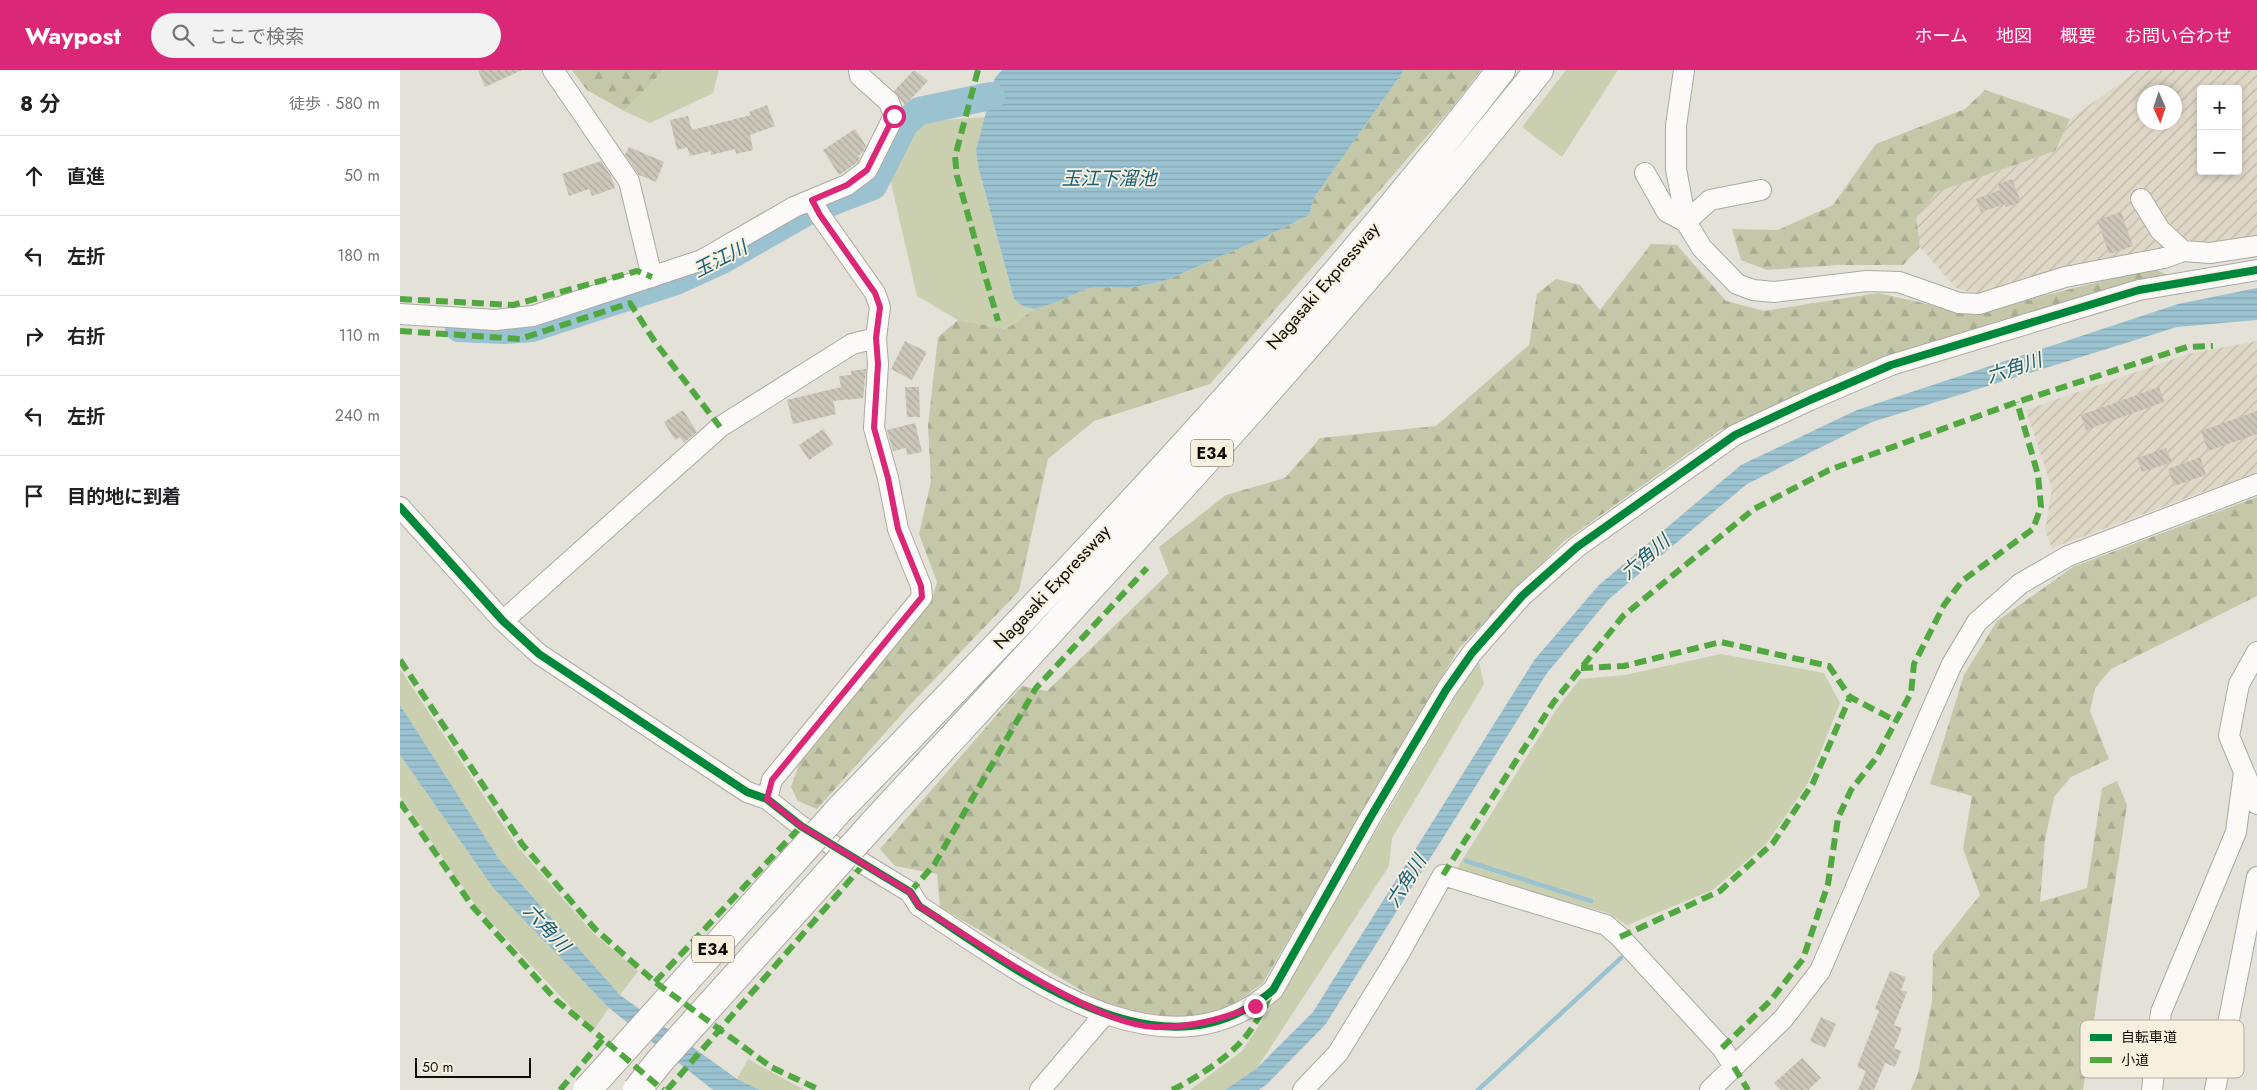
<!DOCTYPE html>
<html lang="ja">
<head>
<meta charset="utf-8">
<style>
  body { margin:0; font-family:Jost,"Noto Sans JP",sans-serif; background:#f2f2f2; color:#202124 }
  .controls { position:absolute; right:15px; top:15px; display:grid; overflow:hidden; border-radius:5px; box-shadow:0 2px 8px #0003 }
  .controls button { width:45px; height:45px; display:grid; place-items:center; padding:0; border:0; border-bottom:1px solid #e0e0e0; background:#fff; color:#202124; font:25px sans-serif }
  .compass { position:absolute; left:1737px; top:15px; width:45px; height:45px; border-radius:50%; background:#fff; box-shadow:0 2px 8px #0003; rotate:177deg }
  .scale { position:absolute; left:15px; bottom:12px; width:116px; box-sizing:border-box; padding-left:5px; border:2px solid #0f0c07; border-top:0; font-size:14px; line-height:18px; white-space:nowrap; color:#0f0c07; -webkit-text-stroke:4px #f7f0df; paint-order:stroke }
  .stop { position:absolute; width:15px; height:15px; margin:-11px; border:4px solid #db2777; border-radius:50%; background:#fff }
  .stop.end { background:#db2777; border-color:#fff; box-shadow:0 1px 5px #0008 }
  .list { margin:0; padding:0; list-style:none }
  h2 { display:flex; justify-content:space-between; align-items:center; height:65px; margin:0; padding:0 20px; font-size:21px }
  h2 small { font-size:16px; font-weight:400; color:#757577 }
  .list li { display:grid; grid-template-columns:32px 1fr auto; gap:15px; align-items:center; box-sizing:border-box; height:80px; padding:0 20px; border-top:1px solid #e0e0e0 }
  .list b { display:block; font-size:19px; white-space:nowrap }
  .list em { font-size:16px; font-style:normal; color:#757577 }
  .icon { flex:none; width:28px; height:28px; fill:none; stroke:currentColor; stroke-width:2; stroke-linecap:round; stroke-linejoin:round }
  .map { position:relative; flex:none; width:1857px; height:1020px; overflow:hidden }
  header { display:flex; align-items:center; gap:30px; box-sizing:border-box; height:70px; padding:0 25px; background:#db2777; color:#fff }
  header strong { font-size:24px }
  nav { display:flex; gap:28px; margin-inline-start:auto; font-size:18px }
  .search { width:350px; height:45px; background:#f2f2f2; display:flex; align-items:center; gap:12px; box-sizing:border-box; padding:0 18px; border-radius:28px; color:#757577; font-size:19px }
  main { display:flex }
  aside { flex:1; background:#fff }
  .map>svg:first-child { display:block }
</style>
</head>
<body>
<header>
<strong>Waypost</strong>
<div class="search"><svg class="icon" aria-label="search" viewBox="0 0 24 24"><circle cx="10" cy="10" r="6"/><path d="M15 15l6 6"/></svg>ここで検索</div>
<nav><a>ホーム</a><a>地図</a><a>概要</a><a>お問い合わせ</a></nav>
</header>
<main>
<aside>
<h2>8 分<small>徒歩 · 580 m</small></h2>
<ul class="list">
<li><svg class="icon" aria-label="ahead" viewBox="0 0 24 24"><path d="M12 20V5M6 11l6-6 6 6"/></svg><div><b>直進</b></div><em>50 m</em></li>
<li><svg class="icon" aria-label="left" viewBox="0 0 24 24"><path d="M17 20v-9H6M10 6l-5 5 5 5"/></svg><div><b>左折</b></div><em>180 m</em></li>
<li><svg class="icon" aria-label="right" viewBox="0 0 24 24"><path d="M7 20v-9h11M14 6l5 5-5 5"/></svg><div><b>右折</b></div><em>110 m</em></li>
<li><svg class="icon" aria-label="left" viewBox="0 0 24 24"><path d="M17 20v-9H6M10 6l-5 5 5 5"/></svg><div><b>左折</b></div><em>240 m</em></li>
<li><svg class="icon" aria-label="arrive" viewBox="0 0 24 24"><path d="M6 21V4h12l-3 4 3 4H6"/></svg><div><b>目的地に到着</b></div></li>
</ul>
</aside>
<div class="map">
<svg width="1857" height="1020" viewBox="0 0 1857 1020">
  <defs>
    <pattern id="industrial-furrows" width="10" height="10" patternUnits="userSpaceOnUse" patternTransform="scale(1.25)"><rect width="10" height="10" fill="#dfd8c7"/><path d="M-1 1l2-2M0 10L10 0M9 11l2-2" fill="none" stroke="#beb8a9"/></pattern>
    <pattern id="forest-firs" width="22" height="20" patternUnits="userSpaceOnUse" patternTransform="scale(1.25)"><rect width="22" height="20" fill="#c4c8a8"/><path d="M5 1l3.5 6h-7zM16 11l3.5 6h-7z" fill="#a7ab8f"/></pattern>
    <pattern id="water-rules" width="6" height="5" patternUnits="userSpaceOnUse" patternTransform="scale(1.25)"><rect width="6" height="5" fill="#9ac2d0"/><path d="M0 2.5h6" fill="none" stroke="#84a6b1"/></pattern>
    <pattern id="building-back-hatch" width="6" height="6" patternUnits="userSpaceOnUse" patternTransform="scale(1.25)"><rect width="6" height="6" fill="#ccc6b9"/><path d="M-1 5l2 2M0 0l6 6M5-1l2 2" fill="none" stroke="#aea99e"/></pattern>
  </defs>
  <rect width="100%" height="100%" fill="#e4e1d8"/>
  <path fill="url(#industrial-furrows)" fill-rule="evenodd" d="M 1738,0 L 1857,0 L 1857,166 L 1755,178 L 1577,224 L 1556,218 L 1520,177 L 1516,147 L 1536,122 L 1655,81 L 1670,49 ZM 1801,19 L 1838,19 L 1838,101 L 1801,101 ZM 1744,22 L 1774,22 L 1774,52 L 1744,52 Z
    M 1857,271 L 1857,402 L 1652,478 L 1645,460 L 1652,418 L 1626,340 L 1788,284 Z"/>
  <path fill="#cacfb0" d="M 264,0 L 319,0 L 313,23 L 250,53 L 224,41 Z
    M 1166,0 L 1218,0 L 1162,87 L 1122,57 Z
    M 585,47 L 576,80 L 578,96 L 614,229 L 624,237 L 635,239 L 606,259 L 558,250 L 517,226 L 489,104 L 511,59 L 528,51 Z
    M 1321,584 L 1424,603 L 1440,633 L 1408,713 L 1367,773 L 1313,820 L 1227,855 L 1208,843 L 1056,800 L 1156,640 L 1180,609 L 1225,605 Z
    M 1078,588 L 1084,614 L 992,768 L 989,796 L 857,998 L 825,1020 L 790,1020 L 842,981 L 881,922 Z
    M 0,599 L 117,776 L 192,862 L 238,901 L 220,925 L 99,789 L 0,635 Z
    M 0,685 L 94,819 L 209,938 L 193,961 L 76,836 L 0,726 Z
    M 348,989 L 404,1020 L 360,1020 L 337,1009 Z"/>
  <path fill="url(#forest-firs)" d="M 172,0 L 264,0 L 224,41 L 187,20 Z
    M 1004,0 L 1081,0 L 1050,40 L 810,314 L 694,351 L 648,389 L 619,521 L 510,635 L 417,739 L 398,731 L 391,717 L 400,692 L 530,534 L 537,512 L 519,464 L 531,411 L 528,356 L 538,267 L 558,250 L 606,259 L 635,239 L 660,231 L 685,219 L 700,217 L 728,218 L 762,212 L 863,168 L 909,145 L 914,128 Z
    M 1585,20 L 1670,49 L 1655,81 L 1537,122 L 1516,147 L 1520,177 L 1503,195 L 1437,195 L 1367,200 L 1341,190 L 1332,159 L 1378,160 L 1433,135 L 1476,74 L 1565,39 Z
    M 1251,174 L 1277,175 L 1326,231 L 1364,241 L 1478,223 L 1572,244 L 1753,198 L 1767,205 L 1460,296 L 1319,361 L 1163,472 L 1059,578 L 863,913 L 827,939 L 776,950 L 720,943 L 540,837 L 537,804 L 495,796 L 480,779 L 622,616 L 647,621 L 769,503 L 759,477 L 826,425 L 885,408 L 920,368 L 1036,356 L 1129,275 L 1137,224 L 1156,209 L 1180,215 L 1200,240 Z
    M 1857,427 L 1857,526 L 1711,599 L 1695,618 L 1690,641 L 1709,689 L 1671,707 L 1654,727 L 1645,770 L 1640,832 L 1687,818 L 1702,718 L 1717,711 L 1727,735 L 1683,1020 L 1511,1020 L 1518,1003 L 1532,931 L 1533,884 L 1580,825 L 1563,779 L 1572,726 L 1530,714 L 1564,605 L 1597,551 L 1673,497 Z"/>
  <path fill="url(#water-rules)" d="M 602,0 L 1004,0 L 914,128 L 909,145 L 863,168 L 762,212 L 728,218 L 700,217 L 685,219 L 660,231 L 635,239 L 624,237 L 614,229 L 578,96 L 576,80 L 595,8 Z
    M 1857,218 L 1857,250 L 1777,257 L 1472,352 L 1347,414 L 1209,529 L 1147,603 L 925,955 L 867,1014 L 859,1020 L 825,1020 L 857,998 L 913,942 L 1135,589 L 1199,515 L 1341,395 L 1457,340 L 1778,234 Z
    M 0,635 L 99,789 L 220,925 L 337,1009 L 360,1020 L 313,1020 L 209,938 L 94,819 L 0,685 Z"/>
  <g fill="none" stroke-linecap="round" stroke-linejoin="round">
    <path stroke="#9ac2d0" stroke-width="4.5" d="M 1066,791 L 1191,831
      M 1078,1020 L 1221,888"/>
    <path stroke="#9ac2d0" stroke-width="28" d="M 59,258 L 104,260 L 132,258 L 276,211 L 322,190 L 408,141 L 473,116 L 505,53 L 519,41 L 591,26"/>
  </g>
  <path fill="url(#building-back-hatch)" d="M 78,0 L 122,0 L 85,17 Z
    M 514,0 L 528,11 L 505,35 L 494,21 Z
    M 367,35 L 375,56 L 350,65 L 353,80 L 336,84 L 335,79 L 311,85 L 311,81 L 290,86 L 287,77 L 277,80 L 270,50 L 288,46 L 292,60 L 351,45 L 349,42 Z
    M 455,59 L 466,76 L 463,82 L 458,86 L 460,88 L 458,92 L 439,105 L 423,80 Z
    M 229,77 L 264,92 L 256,112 L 239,105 L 225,85 Z
    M 201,91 L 211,106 L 215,118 L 192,126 L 189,119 L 169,126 L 162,104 Z
    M 1612,109 L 1621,132 L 1606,137 L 1605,134 L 1581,142 L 1576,129 L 1600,120 L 1598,114 Z
    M 1721,142 L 1733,176 L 1709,184 L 1697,150 Z
    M 505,271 L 527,282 L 512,310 L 491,299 Z
    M 466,299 L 463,328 L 433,331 L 436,344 L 393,354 L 387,330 L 441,317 L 439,306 L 451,305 L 451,301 Z
    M 505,317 L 519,317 L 520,347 L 507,347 Z
    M 1759,317 L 1764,332 L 1686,360 L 1681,345 Z
    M 283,340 L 297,362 L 284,373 L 280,367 L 275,370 L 264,352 Z
    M 1857,341 L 1857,364 L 1808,381 L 1801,361 Z
    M 515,353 L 522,382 L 507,385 L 506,378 L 493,381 L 487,360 Z
    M 423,359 L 433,374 L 409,390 L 399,375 Z
    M 1766,378 L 1772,392 L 1742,402 L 1737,388 Z
    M 1800,387 L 1806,405 L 1774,416 L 1768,399 Z
    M 1490,901 L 1506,907 L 1501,920 L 1507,922 L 1494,955 L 1502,958 L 1494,978 L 1501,981 L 1495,997 L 1485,993 L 1474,1020 L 1458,1020 L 1466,1001 L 1457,997 L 1479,941 L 1475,939 Z
    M 1421,947 L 1436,954 L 1425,978 L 1410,971 Z
    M 1402,988 L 1421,1008 L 1408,1020 L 1381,1020 L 1374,1013 Z"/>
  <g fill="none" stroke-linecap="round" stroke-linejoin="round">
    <defs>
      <path id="minor" d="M 153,0 L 229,111 L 252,207
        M 1284,0 L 1276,56 L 1276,99 L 1286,152 L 1302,178 L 1337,214 L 1353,220 L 1374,222 L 1467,211 L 1499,212 L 1559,233 L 1579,234 L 1665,207 L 1764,188 L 1783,181 L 1810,183 L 1857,176
        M 1245,103 L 1267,142 L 1286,152 L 1310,130 L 1361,120
        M 1741,129 L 1760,160 L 1783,181
        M 0,244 L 95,250 L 133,246 L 302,190 L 394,137 L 447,115 L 467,100 L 494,46 L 489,32 L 460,6 L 459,0
        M 0,437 L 103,551 L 139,584 L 347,722 L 367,729 L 401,756 L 510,822 L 519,836 C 617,899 761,1017 873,920 L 970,748 L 1046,620 L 1072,583 L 1122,526 L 1177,477 L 1335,365 L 1410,330 L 1491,295 L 1739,220 L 1857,200
        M 103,551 L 320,357 L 452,274 L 476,268
        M 1845,704 L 1857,734
        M 367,729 L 372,710 L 522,527 L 521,516 L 498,459 L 488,408 L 474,358 L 478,294 L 476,268 L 480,237 L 475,223 L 420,145 L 412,130
        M 640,1020 L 704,945
        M 903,1020 L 938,983 L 997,887 L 1043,805 L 1206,855 L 1220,867 L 1322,978 L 1334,997
        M 1310,1020 L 1383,949 L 1420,901 L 1532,639 L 1552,594 L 1577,552 L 1620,514 L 1668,486 L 1857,414
        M 1752,1020 L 1761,942 L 1836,762 L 1844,702 L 1829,666 L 1839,614 L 1857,582
        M 1815,1020 L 1857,807"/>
      <path id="highway" d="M 440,739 C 670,502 899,262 1101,0
        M 472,755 C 699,508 929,263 1139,0"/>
    </defs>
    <use href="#minor" stroke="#aca9a3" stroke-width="22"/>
    <use href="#highway" stroke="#aca9a3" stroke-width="30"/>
    <use href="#minor" stroke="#fbfaf9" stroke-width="20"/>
    <use href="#highway" stroke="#fbfaf9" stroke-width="28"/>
    <defs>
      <path id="highway-bridge" d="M 187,1020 L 440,739
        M 237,1020 L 258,993 L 472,755"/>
    </defs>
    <use href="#highway-bridge" stroke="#aca9a3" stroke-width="30" stroke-linecap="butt"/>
    <use href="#highway-bridge" stroke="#fbfaf9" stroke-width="28"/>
    <path stroke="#51a841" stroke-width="6" stroke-dasharray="12 6" stroke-linecap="butt" d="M 578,0 L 555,87 L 557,106 L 598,251
      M 0,229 L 113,235 L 237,201 L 252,207
      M 0,261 L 120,269 L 230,233 L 255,272 L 320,357
      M 0,590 L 122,774 L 195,859 L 255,912 L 371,997 L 420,1020
      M 1181,598 L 1224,596 L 1321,572 L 1429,596 L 1450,627 L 1496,651
      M 0,732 L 73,837 L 156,930 L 203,969
      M 1043,805 L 1153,633 L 1223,546 L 1354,439 L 1429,400 L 1617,332 L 1787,277 L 1813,276
      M 510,822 L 534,795 L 636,618 L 747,498
      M 1220,867 L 1320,821 L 1373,773 L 1413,713 L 1450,627
      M 255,912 L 401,756
      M 1322,978 L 1371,930 L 1403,889 L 1428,814 L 1438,748 L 1451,720 L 1476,688 L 1511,623 L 1514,594 L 1544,535 L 1562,511 L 1633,459 L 1641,437 L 1638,405 L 1617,332
      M 1334,997 L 1348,1020
      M 160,1020 L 203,969 L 263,1020
      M 267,1020 L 463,795
      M 772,1020 C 795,1009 821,992 839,974 C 853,960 863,940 872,922"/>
    <defs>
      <path id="cycleway" d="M 0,437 L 103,551 L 139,584 L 347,722 L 367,729 L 401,756 L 510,822 L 519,836 C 617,899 761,1017 873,920 L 970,748 L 1046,620 L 1072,583 L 1122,526 L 1177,477 L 1335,365 L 1410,330 L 1491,295 L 1739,220 L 1857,200"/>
    </defs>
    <use href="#cycleway" stroke="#f7f0df" stroke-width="11"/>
    <use href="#cycleway" stroke="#00873e" stroke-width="8"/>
  </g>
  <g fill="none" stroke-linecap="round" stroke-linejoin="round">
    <path stroke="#db2777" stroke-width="6" d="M 494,46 L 467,100 L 447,115 L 412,130 L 420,145 L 475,223 L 480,237 L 476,268 L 478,294 L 474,358 L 488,408 L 498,459 L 521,516 L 522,527 L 372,710 L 367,729 L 401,756 L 510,822 L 519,836 C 570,868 619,902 673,929 C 699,942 726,955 755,957 C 791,958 822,949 855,936"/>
  </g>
  <g text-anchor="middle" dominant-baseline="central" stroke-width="4" stroke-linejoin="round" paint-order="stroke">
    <g fill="#f7f0df" stroke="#555048" stroke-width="1">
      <rect x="791" y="369.5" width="42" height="27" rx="4"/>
      <rect x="292" y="865.5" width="42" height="27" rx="4"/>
    </g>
    <g font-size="16" font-weight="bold" fill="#0f0c07">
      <text x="812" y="383">E34</text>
      <text x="313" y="879">E34</text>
    </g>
    <g font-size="18" fill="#0f0c07" stroke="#f7f0df">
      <text transform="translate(923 216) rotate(-49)">Nagasaki Expressway</text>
      <text transform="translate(652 517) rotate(-47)">Nagasaki Expressway</text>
    </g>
    <g font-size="19" font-style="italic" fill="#156079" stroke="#f7f0df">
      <text x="709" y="108">玉江下溜池</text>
      <text transform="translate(320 189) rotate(-27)">玉江川</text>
      <text transform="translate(1614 298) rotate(-18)">六角川</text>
      <text transform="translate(1245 487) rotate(-41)">六角川</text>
      <text transform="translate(1006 811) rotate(-58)">六角川</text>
      <text transform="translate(147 858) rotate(47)">六角川</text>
    </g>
  </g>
  <rect x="1680" y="950" width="164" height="58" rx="8" fill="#f7f0df" stroke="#b1ac9e" stroke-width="1"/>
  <rect x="1690" y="964" width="22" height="7" fill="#00873e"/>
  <rect x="1690" y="987" width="22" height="6" fill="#51a841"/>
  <g font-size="14" fill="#0f0c07">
    <text x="1721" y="972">自転車道</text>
    <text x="1721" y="995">小道</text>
  </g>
</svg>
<div class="controls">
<button>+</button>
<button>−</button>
</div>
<svg class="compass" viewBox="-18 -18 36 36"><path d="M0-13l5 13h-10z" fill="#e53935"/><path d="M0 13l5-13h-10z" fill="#757577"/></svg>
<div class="scale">50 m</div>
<div class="stop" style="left:494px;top:46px"></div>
<div class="stop end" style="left:855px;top:936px"></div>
</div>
</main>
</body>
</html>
